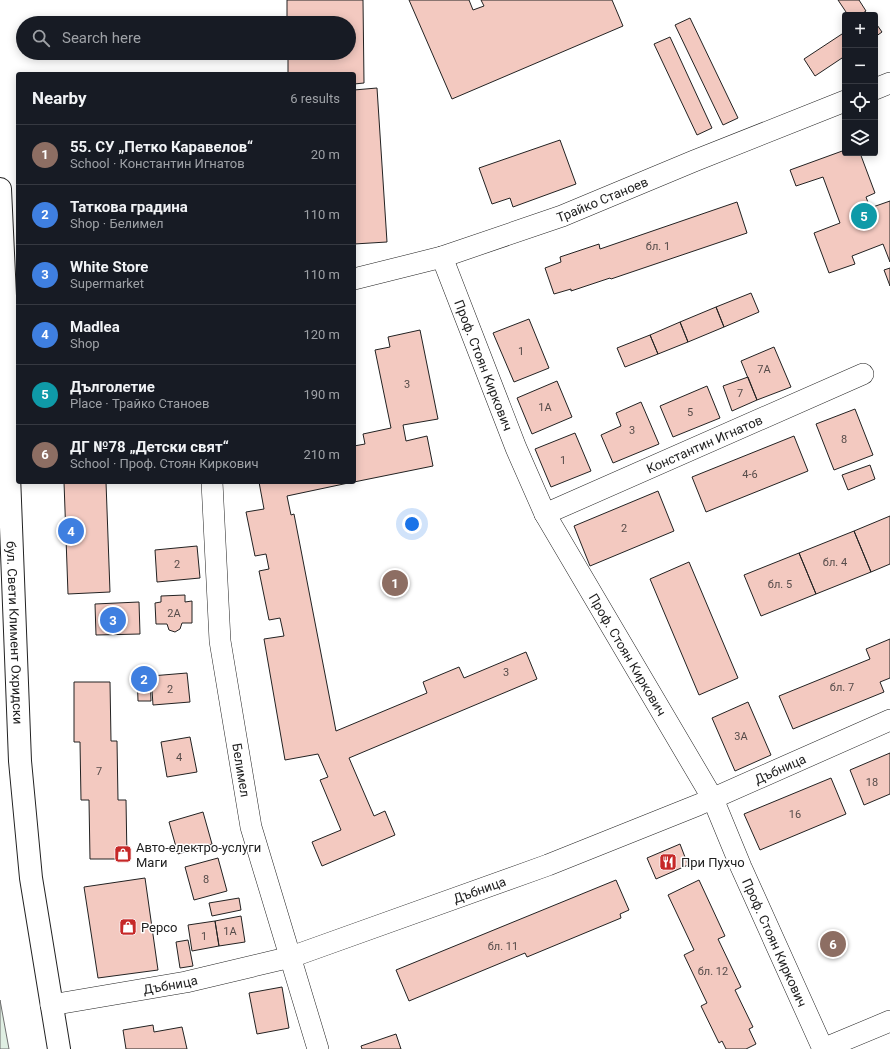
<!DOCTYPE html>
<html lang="en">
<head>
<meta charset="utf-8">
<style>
  body { margin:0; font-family:Roboto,sans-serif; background:#20242c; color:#f1f3f6 }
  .controls { position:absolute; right:12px; top:12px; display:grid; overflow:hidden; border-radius:4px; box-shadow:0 2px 10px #0003 }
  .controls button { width:36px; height:36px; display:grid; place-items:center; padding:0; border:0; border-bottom:1px solid #363941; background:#171b24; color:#f1f3f6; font:20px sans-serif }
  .you { position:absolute; left:412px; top:524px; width:14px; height:14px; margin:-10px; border:3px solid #fff; border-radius:50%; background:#1a73e8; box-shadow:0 0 0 6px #1a73e833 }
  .badge { display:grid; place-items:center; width:26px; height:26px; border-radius:50%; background:#b45309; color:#fff; font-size:13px; font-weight:700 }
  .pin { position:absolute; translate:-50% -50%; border:2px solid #fff; box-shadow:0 1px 4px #0006 }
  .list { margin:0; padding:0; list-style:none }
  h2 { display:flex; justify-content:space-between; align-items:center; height:52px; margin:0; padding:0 16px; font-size:17px }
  h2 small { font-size:13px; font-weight:400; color:#9ea1a6 }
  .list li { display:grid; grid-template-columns:26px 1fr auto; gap:12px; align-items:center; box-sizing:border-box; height:60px; padding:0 16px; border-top:1px solid #363941 }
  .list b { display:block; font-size:15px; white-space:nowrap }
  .list p { margin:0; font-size:13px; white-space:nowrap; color:#9ea1a6 }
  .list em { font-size:13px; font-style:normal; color:#9ea1a6 }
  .icon { flex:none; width:22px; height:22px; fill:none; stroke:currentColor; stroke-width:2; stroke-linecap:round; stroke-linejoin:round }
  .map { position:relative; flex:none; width:890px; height:1049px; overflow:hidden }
  .search { position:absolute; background:#171b24; box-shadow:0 2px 10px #0003; left:16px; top:16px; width:340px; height:44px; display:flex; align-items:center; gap:10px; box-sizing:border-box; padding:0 14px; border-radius:22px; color:#9ea1a6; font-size:15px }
  .panel { position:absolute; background:#171b24; box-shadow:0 2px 10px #0003; left:16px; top:72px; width:340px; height:412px; border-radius:4px }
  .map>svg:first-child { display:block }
</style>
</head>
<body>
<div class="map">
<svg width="890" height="1049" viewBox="0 0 890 1049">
  <rect width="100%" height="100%" fill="#fff"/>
  <path fill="#e0efe3" stroke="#6f6f6f" d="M 0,1000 L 9,1049 L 0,1049 Z"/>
  <path fill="#f3c9c0" stroke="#222" d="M 287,0 L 363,0 L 364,83 L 354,84 L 354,74 L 288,74 L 288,53 L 349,53 L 349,23 L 287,23 Z
    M 409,0 L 469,0 L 473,10 L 484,6 L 481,0 L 612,0 L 623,26 L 452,99 Z
    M 838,0 L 859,0 L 866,11 L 860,15 L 848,15 Z
    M 690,18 L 738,118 L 723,125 L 675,25 Z
    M 875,22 L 882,32 L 875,37 Z
    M 845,32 L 845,56 L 815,76 L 804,59 Z
    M 670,37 L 712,128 L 697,135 L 654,44 Z
    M 377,88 L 387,242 L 354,244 L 354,90 Z
    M 560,140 L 576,184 L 513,207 L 510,198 L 492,204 L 479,168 Z
    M 845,150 L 845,153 L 860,153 L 875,193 L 866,197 L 870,208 L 890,201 L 890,262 L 883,244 L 852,256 L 855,264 L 829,273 L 814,233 L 840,223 L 823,177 L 796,186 L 790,170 Z
    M 737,202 L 747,233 L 611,279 L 610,278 L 571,291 L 571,289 L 554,294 L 545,268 L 561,262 L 560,257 L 599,244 L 600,249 Z
    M 890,268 L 890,286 L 884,270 Z
    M 751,293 L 759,312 L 724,327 L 716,307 Z
    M 716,307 L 724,327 L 688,342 L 680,322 Z
    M 529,319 L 549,368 L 514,382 L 493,333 Z
    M 680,322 L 688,342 L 658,354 L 650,335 Z
    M 420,330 L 438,419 L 403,425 L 406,441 L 427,436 L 433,466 L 354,482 L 354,446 L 365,444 L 363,434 L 391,428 L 375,350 L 390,347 L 388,337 Z
    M 650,335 L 658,354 L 625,367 L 617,348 Z
    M 774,347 L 791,387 L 757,400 L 741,361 Z
    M 748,377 L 757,400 L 732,411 L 723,386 Z
    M 557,381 L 572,417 L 532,434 L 517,398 Z
    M 707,386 L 720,418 L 673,437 L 660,406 Z
    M 641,402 L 659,444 L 613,463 L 601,435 L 621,426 L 616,413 Z
    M 855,409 L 873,455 L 834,470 L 816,424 Z
    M 575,433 L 591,471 L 551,487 L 535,449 Z
    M 794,436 L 808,471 L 706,512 L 692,477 Z
    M 870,465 L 875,479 L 848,490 L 842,475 Z
    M 64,482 L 106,482 L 110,592 L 68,594 Z
    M 259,482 L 353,482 L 287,496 L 291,515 L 294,514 L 336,731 L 427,693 L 423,682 L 459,667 L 464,678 L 526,652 L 537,679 L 349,758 L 374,816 L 385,811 L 395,835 L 322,866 L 312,842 L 341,830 L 320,780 L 328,777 L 318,754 L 285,760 L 264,639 L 284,636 L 280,618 L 269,620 L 259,571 L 269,569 L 266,554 L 255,556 L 246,512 L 264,509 Z
    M 658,491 L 674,531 L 590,566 L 574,526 Z
    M 890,516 L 890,564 L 871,572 L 854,531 Z
    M 854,531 L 871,572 L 816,594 L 799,553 Z
    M 197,546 L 200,578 L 157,582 L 155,550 Z
    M 799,553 L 816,594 L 761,616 L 744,575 Z
    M 689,562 L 738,678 L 699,695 L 650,579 Z
    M 185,595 L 185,602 L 192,601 L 192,623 L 182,623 L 180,629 L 175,632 L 169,630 L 167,624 L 156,624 L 155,603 L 161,602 L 161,596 Z
    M 139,602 L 140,634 L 96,635 L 95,604 Z
    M 890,639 L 890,678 L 880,682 L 884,692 L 793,729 L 779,696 L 870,659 L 866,649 Z
    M 137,671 L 150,671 L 151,701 L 138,701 Z
    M 187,673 L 190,702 L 153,705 L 151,676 Z
    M 74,682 L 110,682 L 111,741 L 117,741 L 118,800 L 126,800 L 127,859 L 90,859 L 89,800 L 81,800 L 80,742 L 74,742 Z
    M 748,702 L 771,755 L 735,771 L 712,718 Z
    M 190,737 L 197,772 L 167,777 L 161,742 Z
    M 890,753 L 890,794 L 864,805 L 850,770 Z
    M 831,778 L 846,814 L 760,850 L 744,814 Z
    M 203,812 L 212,844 L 178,854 L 169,822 Z
    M 680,844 L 688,865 L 656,879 L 647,858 Z
    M 218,858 L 227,891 L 194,900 L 185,867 Z
    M 145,878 L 158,970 L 98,978 L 84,887 Z
    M 616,880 L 629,910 L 620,914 L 621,918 L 527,957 L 525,953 L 409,1001 L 396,970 Z
    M 699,880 L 725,936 L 718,939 L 741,987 L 735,990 L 753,1027 L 749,1029 L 756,1044 L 746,1049 L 726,1049 L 722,1041 L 719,1043 L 701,1006 L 707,1003 L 684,955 L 694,950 L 668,895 Z
    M 239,898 L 241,910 L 212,916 L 209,903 Z
    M 241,916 L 245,942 L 219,946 L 215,921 Z
    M 215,921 L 219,946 L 192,951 L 188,925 Z
    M 188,940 L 193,966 L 180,968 L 176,942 Z
    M 282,987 L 289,1028 L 257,1034 L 249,993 Z
    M 153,1025 L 154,1032 L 182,1027 L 187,1049 L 126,1049 L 123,1030 Z
    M 396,1034 L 401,1049 L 362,1049 L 361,1046 Z"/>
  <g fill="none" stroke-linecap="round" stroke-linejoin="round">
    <defs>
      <g id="minor">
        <path d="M 875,89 L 890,83"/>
        <path id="s1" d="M 442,257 L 516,448 L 545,514 L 713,799 L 741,867 L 823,1049"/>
        <path id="s2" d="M 354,279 L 442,257 L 562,216 L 694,161 L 845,101"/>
        <path id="s3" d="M 212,482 L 220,641 L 251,827 L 318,1049"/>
        <path id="s4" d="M 545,514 L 863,374"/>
        <path id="s5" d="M 51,1005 L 186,982 L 291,957 L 548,865 L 698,805 L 890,720"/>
        <path d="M 823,1049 L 890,1021"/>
      </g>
      <g id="major">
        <path id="s6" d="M 0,189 L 5,296 L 5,371 L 20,761 L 31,878 L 59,1049"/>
      </g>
    </defs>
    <use href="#minor" stroke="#222" stroke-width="22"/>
    <use href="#major" stroke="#222" stroke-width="24"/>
    <use href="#minor" stroke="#fff" stroke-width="21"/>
    <use href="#major" stroke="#fff" stroke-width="22"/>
  </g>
  <defs>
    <symbol id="shop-square" viewBox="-11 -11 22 22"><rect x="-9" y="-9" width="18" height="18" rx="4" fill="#c62828" stroke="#fff"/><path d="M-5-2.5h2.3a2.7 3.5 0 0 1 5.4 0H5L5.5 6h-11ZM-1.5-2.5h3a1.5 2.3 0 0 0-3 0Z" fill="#fff"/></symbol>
    <symbol id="restaurant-square" viewBox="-11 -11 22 22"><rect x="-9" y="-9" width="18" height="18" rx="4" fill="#c62828" stroke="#fff"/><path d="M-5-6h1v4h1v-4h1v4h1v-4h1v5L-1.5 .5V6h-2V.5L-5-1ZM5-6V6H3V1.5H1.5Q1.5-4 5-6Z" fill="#fff"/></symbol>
  </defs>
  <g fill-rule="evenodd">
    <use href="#shop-square" x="113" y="844" width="20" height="20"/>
    <use href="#restaurant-square" x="658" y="852" width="20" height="20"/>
    <use href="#shop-square" x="118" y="917" width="20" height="20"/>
  </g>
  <g text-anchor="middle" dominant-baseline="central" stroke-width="3" stroke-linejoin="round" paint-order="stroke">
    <g font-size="11" fill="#564c4a">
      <text x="658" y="246">бл. 1</text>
      <text x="521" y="351">1</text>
      <text x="764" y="369">7А</text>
      <text x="407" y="384">3</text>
      <text x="740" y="393">7</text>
      <text x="545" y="407">1А</text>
      <text x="690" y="412">5</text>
      <text x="632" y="430">3</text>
      <text x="844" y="439">8</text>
      <text x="563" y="460">1</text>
      <text x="750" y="474">4-6</text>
      <text x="624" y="528">2</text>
      <text x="835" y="562">бл. 4</text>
      <text x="177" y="564">2</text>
      <text x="780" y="584">бл. 5</text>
      <text x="174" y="613">2А</text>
      <text x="506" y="672">3</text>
      <text x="842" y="687">бл. 7</text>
      <text x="170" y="689">2</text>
      <text x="741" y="736">3А</text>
      <text x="179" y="757">4</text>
      <text x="99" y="771">7</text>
      <text x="872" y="782">18</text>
      <text x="795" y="814">16</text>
      <text x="206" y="879">8</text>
      <text x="230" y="931">1А</text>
      <text x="204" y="936">1</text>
      <text x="503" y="946">бл. 11</text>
      <text x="713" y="971">бл. 12</text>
    </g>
    <g font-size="13" fill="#222" stroke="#fff">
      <text stroke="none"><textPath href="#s2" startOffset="261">Трайко Станоев</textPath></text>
      <text stroke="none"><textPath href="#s1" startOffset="116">Проф. Стоян Киркович</textPath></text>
      <text stroke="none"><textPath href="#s4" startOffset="174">Константин Игнатов</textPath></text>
      <text stroke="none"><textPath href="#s6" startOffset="444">бул. Свети Климент Охридски</textPath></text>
      <text stroke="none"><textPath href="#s1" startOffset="440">Проф. Стоян Киркович</textPath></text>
      <text stroke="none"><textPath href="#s5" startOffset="769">Дъбница</textPath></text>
      <text stroke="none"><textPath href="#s3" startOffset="290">Белимел</textPath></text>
      <text stroke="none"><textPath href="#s5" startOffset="445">Дъбница</textPath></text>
      <text stroke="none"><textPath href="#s1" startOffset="764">Проф. Стоян Киркович</textPath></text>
      <text stroke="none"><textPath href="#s5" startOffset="121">Дъбница</textPath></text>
    </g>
    <g font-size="13" fill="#222" stroke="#fff" text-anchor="start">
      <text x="136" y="847">Авто-електро-услуги<tspan x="136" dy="15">Маги</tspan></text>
      <text x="681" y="862">При Пухчо</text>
      <text x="141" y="927">Pepco</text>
    </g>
  </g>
</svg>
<div class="controls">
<button>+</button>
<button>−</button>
<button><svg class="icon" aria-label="locate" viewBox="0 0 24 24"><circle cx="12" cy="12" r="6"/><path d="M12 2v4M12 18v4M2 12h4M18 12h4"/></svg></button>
<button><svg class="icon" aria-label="layers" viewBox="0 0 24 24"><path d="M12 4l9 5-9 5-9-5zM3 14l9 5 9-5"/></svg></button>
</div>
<div class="you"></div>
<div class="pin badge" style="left:395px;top:583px;background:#8d6e63">1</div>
<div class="pin badge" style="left:144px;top:679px;background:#3f7fe0">2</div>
<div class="pin badge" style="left:113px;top:620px;background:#3f7fe0">3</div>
<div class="pin badge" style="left:71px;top:531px;background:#3f7fe0">4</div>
<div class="pin badge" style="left:864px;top:216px;background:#0f9aa8">5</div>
<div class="pin badge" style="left:833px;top:944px;background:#8d6e63">6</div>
<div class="search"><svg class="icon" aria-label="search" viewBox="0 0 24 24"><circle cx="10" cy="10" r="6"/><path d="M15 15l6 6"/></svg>Search here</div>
<section class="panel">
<h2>Nearby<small>6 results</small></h2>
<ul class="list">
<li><span class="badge" style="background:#8d6e63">1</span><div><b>55. СУ „Петко Каравелов“</b><p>School · Константин Игнатов</p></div><em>20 m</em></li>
<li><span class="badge" style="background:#3f7fe0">2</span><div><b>Таткова градина</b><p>Shop · Белимел</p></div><em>110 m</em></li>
<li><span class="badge" style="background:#3f7fe0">3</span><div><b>White Store</b><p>Supermarket</p></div><em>110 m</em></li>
<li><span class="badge" style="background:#3f7fe0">4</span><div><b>Madlea</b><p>Shop</p></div><em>120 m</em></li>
<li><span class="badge" style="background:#0f9aa8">5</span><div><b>Дълголетие</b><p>Place · Трайко Станоев</p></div><em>190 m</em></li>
<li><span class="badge" style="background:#8d6e63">6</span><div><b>ДГ №78 „Детски свят“</b><p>School · Проф. Стоян Киркович</p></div><em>210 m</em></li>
</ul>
</section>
</div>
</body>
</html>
